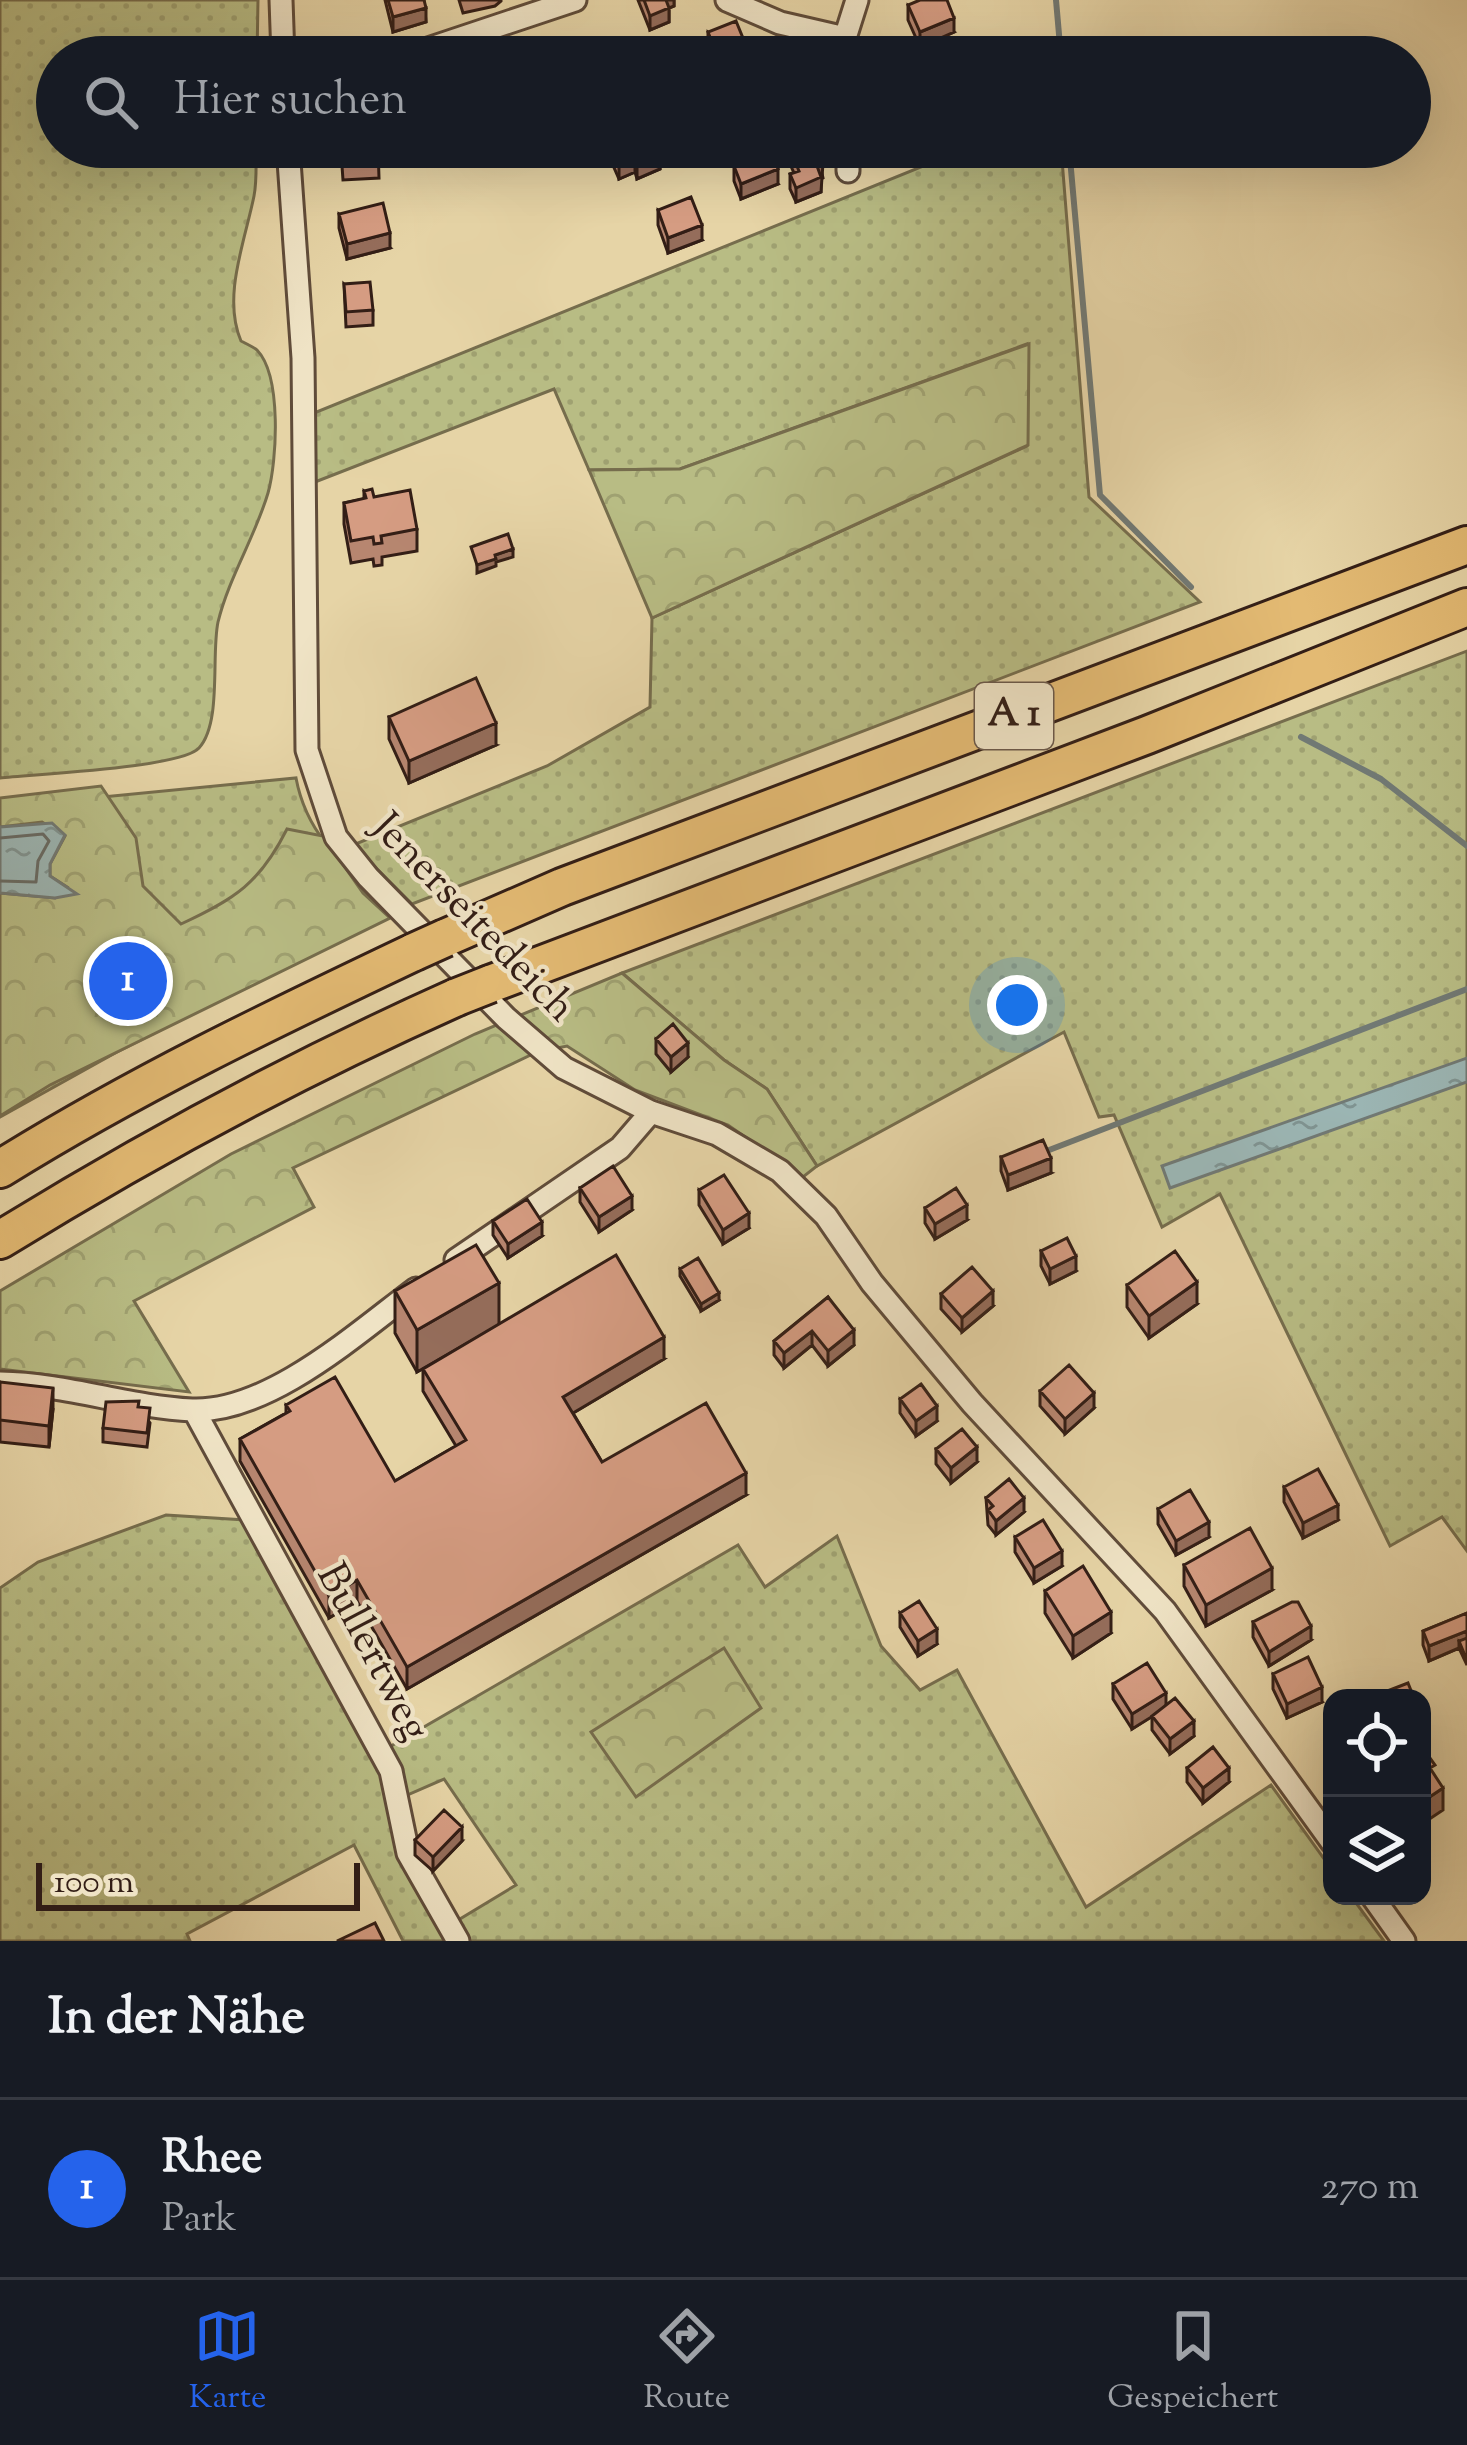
<!DOCTYPE html>
<html lang="de">
<head>
<meta charset="utf-8">
<style>
  body { margin:0; font-family:"Sorts Mill Goudy",serif; background:#20242c; color:#f1f3f6 }
  .controls { position:absolute; right:36px; bottom:36px; display:grid; overflow:hidden; border-radius:24px; box-shadow:0 12px 48px #0002 }
  .controls button { width:108px; height:108px; display:grid; place-items:center; padding:0; border:0; border-bottom:3px solid #363941; background:#171b24; color:#f1f3f6; font:60px sans-serif }
  .scale { position:absolute; left:36px; bottom:30px; width:324px; box-sizing:border-box; padding-left:12px; border:6px solid #331e16; border-top:0; font-size:33px; line-height:42px; white-space:nowrap; color:#331e16; -webkit-text-stroke:9px #efe3c5; paint-order:stroke }
  .you { position:absolute; left:1017px; top:1005px; width:42px; height:42px; margin:-30px; border:9px solid #fff; border-radius:50%; background:#1a73e8; box-shadow:0 0 0 18px #1a73e833 }
  .badge { display:grid; place-items:center; width:78px; height:78px; border-radius:50%; background:#2563eb; color:#fff; font-size:39px; font-weight:700 }
  .pin { position:absolute; translate:-50% -50%; border:6px solid #fff; box-shadow:0 3px 12px #0006 }
  .list { margin:0; padding:0; list-style:none }
  h2 { display:flex; justify-content:space-between; align-items:center; height:156px; margin:0; padding:0 48px; font-size:51px }
  h2 small { font-size:39px; font-weight:400; color:#9ea1a6 }
  .list li { display:grid; grid-template-columns:78px 1fr auto; gap:36px; align-items:center; box-sizing:border-box; height:180px; padding:0 48px; border-top:3px solid #363941 }
  .list b { display:block; font-size:45px; white-space:nowrap }
  .list p { margin:0; font-size:39px; white-space:nowrap; color:#9ea1a6 }
  .list em { font-size:39px; font-style:normal; color:#9ea1a6 }
  .icon { flex:none; width:66px; height:66px; fill:none; stroke:currentColor; stroke-width:2; stroke-linecap:round; stroke-linejoin:round }
  .map { position:relative; flex:none; width:1467px; height:1941px; overflow:hidden }
  .search { position:absolute; background:#171b24; box-shadow:0 12px 48px #0002; left:36px; right:36px; top:36px; height:132px; display:flex; align-items:center; gap:30px; box-sizing:border-box; padding:0 42px; border-radius:66px; color:#9ea1a6; font-size:45px }
  .sheet { height:336px; background:#171b24 }
  nav { display:flex; justify-content:space-around; align-items:center; box-sizing:border-box; height:168px; border-top:3px solid #363941; background:#171b24; font-size:33px; color:#9ea1a6 }
  nav a { display:grid; justify-items:center; gap:6px }
  nav .on { color:#2563eb }
  .map>svg:first-child { display:block }
</style>
</head>
<body>
<div class="map">
<svg width="1467" height="1941" viewBox="0 0 1467 1941">
  <defs>
    <pattern id="grass-dots" width="8" height="8" patternUnits="userSpaceOnUse" patternTransform="scale(3)"><rect width="8" height="8" fill="#b8bc84"/><path d="M2 2h.1M6 6h.1" fill="none" stroke="#9fa171" stroke-width="1.8" stroke-linecap="round"/></pattern>
    <pattern id="forest-crowns" width="20" height="18" patternUnits="userSpaceOnUse" patternTransform="scale(3)"><rect width="20" height="18" fill="#b8bc84"/><path d="M2 6a3 3 0 1 1 6 0M12 15a3 3 0 1 1 6 0" fill="none" stroke="#9fa171"/></pattern>
    <pattern id="water-ripples" width="26" height="14" patternUnits="userSpaceOnUse" patternTransform="scale(3)"><rect width="26" height="14" fill="#9bb5b3"/><path d="M2 4q2-2 4 0t4 0M15 11q2-2 4 0t4 0" fill="none" stroke="#7f9391"/></pattern>
  </defs>
  <rect width="100%" height="100%" fill="#e6d4a6"/>
  <filter id="stains"><feTurbulence type="fractalNoise" baseFrequency=".00167" numOctaves="4"/><feColorMatrix values="0 0 0 0 .2 0 0 0 0 .09 0 0 0 0 .02 0 0 0 .5 -.17"/></filter>
  <radialGradient id="worn" r=".72"><stop offset=".6" stop-color="#630" stop-opacity="0"/><stop offset="1" stop-color="#630" stop-opacity=".3"/></radialGradient>
  <path fill="url(#grass-dots)" stroke="#766d4d" stroke-width="3" d="M 0,0 L 258,0 L 257,57 L 57,57 L 57,147 L 256,147 C 256,163 257,181 254,196 C 245,241 222,297 241,341 C 243,342 255,348 257,350 C 282,376 277,461 268,493 C 255,537 229,577 218,622 C 211,655 222,723 199,748 C 181,768 33,774 0,778 Z
    M 970,147 L 1061,147 L 1089,497 L 1200,602 L 412,904 L 353,845 L 547,766 L 650,707 L 652,618 L 1027,446 L 1027,344 L 680,469 L 589,470 L 554,389 L 315,482 L 314,413 Z
    M 1467,651 L 1467,1551 L 1442,1517 L 1390,1546 L 1220,1194 L 1162,1227 L 1114,1115 L 1099,1117 L 1064,1032 L 817,1166 L 767,1089 L 724,1060 L 622,973 Z
    M 296,778 C 308,842 351,869 396,910 L 117,1052 L 0,1117 L 0,807 Z
    M 166,1515 L 245,1520 L 382,1774 L 451,1941 L 403,1941 L 354,1845 L 187,1934 L 190,1941 L 0,1941 L 0,1588 L 38,1562 Z
    M 837,1536 L 881,1646 L 920,1690 L 957,1670 L 1086,1907 L 1271,1785 L 1332,1870 L 1332,1896 L 1351,1896 L 1384,1941 L 468,1941 L 455,1922 L 516,1885 L 444,1779 L 405,1796 L 386,1749 L 738,1545 L 765,1587 Z"/>
  <path fill="url(#forest-crowns)" stroke="#766d4d" stroke-width="3" d="M 1029,344 L 1028,445 L 652,618 L 589,470 L 680,469 Z
    M 101,786 L 136,838 L 143,886 L 181,924 C 235,899 260,883 287,829 L 323,836 L 363,893 L 390,918 L 50,1085 L 0,1116 L 0,893 L 55,898 L 67,887 L 50,876 L 50,864 L 65,836 L 42,822 L 0,827 L 0,798 Z
    M 622,973 L 724,1060 L 767,1089 L 817,1166 L 803,1177 L 728,1125 L 635,1090 L 567,1046 L 537,1052 L 293,1168 L 314,1207 L 134,1301 L 189,1392 L 0,1369 L 0,1291 L 231,1154 L 475,1034 Z
    M 724,1648 L 761,1708 L 636,1797 L 591,1732 Z"/>
  <path fill="url(#water-ripples)" stroke="#717974" stroke-width="3" d="M 52,823 L 65,835 L 50,864 L 50,876 L 77,894 L 55,898 L 0,893 L 0,827 Z
    M 1467,1058 L 1467,1082 L 1170,1188 L 1162,1166 Z"/>
  <g fill="none" stroke-linecap="round" stroke-linejoin="round">
    <path stroke="#676a64" stroke-width="3" d="M 0,838 L 43,834 L 49,841 L 38,861 L 36,882 L 0,881"/>
    <path stroke="#717974" stroke-width="6" d="M 1056,0 L 1061,57
      M 1069,147 L 1100,495 L 1191,587
      M 1301,737 L 1381,779 L 1467,846
      M 1044,1152 L 1467,989"/>
    <defs>
      <path id="street" d="M 281,0 L 283,57
        M 727,0 L 780,23 L 845,38
        M 404,57 L 575,0
        M 849,57 L 845,38 L 857,0
        M 288,147 L 303,358 L 307,750 L 336,837 L 368,877 L 506,1018 L 564,1068 L 651,1112 L 717,1134 L 780,1171 L 826,1216 L 872,1283 L 972,1403 L 1165,1611 L 1332,1842
        M 848,171 L 848,147
        M 456,1260 L 620,1148 L 651,1112
        M 0,1383 C 67,1384 128,1407 192,1410 C 269,1413 358,1332 416,1289
        M 194,1410 L 391,1771 L 408,1853 L 458,1941
        M 1372,1896 L 1404,1941"/>
      <path id="highway" d="M 445,938 L 562,887 L 1467,545
        M 490,984 L 1147,735 L 1467,607
        M 0,1169 C 133,1086 273,1019 414,952
        M 0,1240 C 147,1149 298,1068 457,997"/>
    </defs>
    <use href="#street" stroke="#604c3a" stroke-width="27"/>
    <use href="#highway" stroke="#331e16" stroke-width="42"/>
    <use href="#street" stroke="#efe3c5" stroke-width="21"/>
    <use href="#highway" stroke="#e3ba73" stroke-width="36"/>
    <defs>
      <path id="highway-bridge" d="M 414,952 L 445,938
        M 457,997 L 490,984"/>
    </defs>
    <use href="#highway-bridge" stroke="#331e16" stroke-width="42" stroke-linecap="butt"/>
    <use href="#highway-bridge" stroke="#e3ba73" stroke-width="36"/>
  </g>
  <path fill="#b78670" stroke="#331e16" stroke-width="3" d="M 385,0 L 424,0 L 426,22 L 393,32 Z
    M 459,0 L 501,0 L 501,1 L 495,6 L 463,13 Z
    M 638,0 L 674,0 L 674,6 L 669,8 L 669,22 L 650,30 Z
    M 908,5 L 954,32 L 920,47 L 908,20 Z
    M 708,32 L 745,57 L 712,57 L 708,47 Z
    M 338,147 L 378,147 L 379,178 L 343,180 L 342,166 L 338,166 Z
    M 605,147 L 669,147 L 669,158 L 660,162 L 660,169 L 637,179 L 635,172 L 619,179 Z
    M 785,147 L 816,147 L 823,178 L 821,179 L 821,192 L 796,202 L 790,189 L 790,174 L 794,173 L 785,153 Z
    M 740,153 L 778,184 L 741,199 L 734,181 L 734,166 L 740,163 Z
    M 658,210 L 702,240 L 668,253 L 658,225 Z
    M 339,214 L 390,248 L 347,259 L 339,228 Z
    M 344,284 L 373,310 L 373,325 L 346,327 Z
    M 364,491 L 417,529 L 417,551 L 382,557 L 382,565 L 374,566 L 373,559 L 351,563 L 344,524 L 344,503 L 364,499 Z
    M 389,717 L 496,745 L 409,783 L 389,739 Z
    M 656,1039 L 688,1057 L 671,1072 L 656,1054 Z
    M 1001,1157 L 1051,1173 L 1008,1190 L 1001,1171 Z
    M 580,1188 L 632,1210 L 599,1232 L 580,1202 Z
    M 699,1190 L 749,1228 L 723,1244 L 699,1205 Z
    M 925,1208 L 967,1220 L 935,1239 L 925,1223 Z
    M 493,1221 L 542,1236 L 508,1258 L 493,1235 Z
    M 1041,1251 L 1076,1271 L 1050,1284 L 1041,1266 Z
    M 680,1269 L 719,1300 L 701,1311 L 680,1276 Z
    M 1127,1285 L 1197,1304 L 1149,1338 L 1127,1307 Z
    M 395,1291 L 499,1325 L 664,1359 L 573,1413 L 602,1462 L 746,1495 L 407,1689 L 357,1601 L 329,1618 L 240,1461 L 240,1439 L 286,1413 L 286,1405 L 395,1481 L 456,1446 L 423,1391 L 423,1369 L 482,1335 L 417,1372 L 395,1333 Z
    M 941,1294 L 993,1306 L 962,1332 L 941,1309 Z
    M 828,1297 L 854,1345 L 828,1366 L 812,1345 L 784,1368 L 774,1355 L 774,1341 Z
    M 0,1382 L 53,1409 L 49,1447 L 0,1442 Z
    M 1040,1391 L 1094,1408 L 1065,1434 L 1040,1406 Z
    M 900,1399 L 937,1421 L 916,1436 L 900,1413 Z
    M 138,1407 L 150,1423 L 147,1447 L 103,1442 L 103,1428 Z
    M 936,1449 L 977,1462 L 951,1483 L 936,1464 Z
    M 1284,1487 L 1338,1520 L 1303,1538 L 1284,1502 Z
    M 986,1498 L 1024,1512 L 996,1535 L 988,1525 Z
    M 1158,1509 L 1209,1537 L 1176,1555 L 1158,1524 Z
    M 1015,1537 L 1062,1566 L 1034,1583 L 1015,1552 Z
    M 1184,1565 L 1272,1590 L 1206,1626 L 1184,1586 Z
    M 1045,1591 L 1111,1633 L 1073,1658 L 1045,1613 Z
    M 900,1613 L 937,1644 L 918,1656 L 900,1627 Z
    M 1467,1613 L 1467,1665 L 1459,1648 L 1429,1661 L 1423,1645 L 1423,1631 Z
    M 1253,1622 L 1311,1640 L 1269,1666 L 1253,1637 Z
    M 1273,1674 L 1322,1702 L 1287,1718 L 1273,1689 Z
    M 1113,1684 L 1166,1705 L 1194,1736 L 1170,1754 L 1152,1730 L 1152,1716 L 1132,1729 L 1113,1699 Z
    M 1187,1768 L 1229,1782 L 1203,1803 L 1187,1782 Z
    M 415,1840 L 462,1841 L 433,1871 L 415,1855 Z"/>
  <path fill="#956d5b" stroke="#331e16" stroke-width="3" d="M 664,0 L 674,0 L 674,6 L 669,8 L 669,22 L 650,30 L 650,16 Z
    M 426,8 L 426,22 L 393,32 L 393,17 Z
    M 954,18 L 954,32 L 920,47 L 920,32 Z
    M 745,43 L 745,57 L 717,57 L 717,55 Z
    M 669,147 L 669,158 L 660,162 L 660,169 L 637,179 L 637,164 L 658,148 Z
    M 735,147 L 752,147 L 713,164 L 713,156 Z
    M 635,158 L 635,172 L 619,179 L 619,164 Z
    M 823,163 L 821,192 L 796,202 L 796,188 L 817,166 Z
    M 778,169 L 778,184 L 741,199 L 741,184 Z
    M 702,225 L 702,240 L 668,253 L 668,238 Z
    M 390,233 L 390,248 L 347,259 L 347,244 Z
    M 513,549 L 513,557 L 496,562 L 496,566 L 477,573 L 477,565 L 495,555 Z
    M 496,723 L 496,745 L 409,783 L 409,761 Z
    M 688,1043 L 688,1057 L 671,1072 L 671,1057 Z
    M 1051,1158 L 1051,1173 L 1008,1190 L 1008,1175 Z
    M 632,1196 L 632,1210 L 599,1232 L 599,1217 Z
    M 967,1205 L 967,1220 L 935,1239 L 935,1224 Z
    M 749,1213 L 749,1228 L 723,1244 L 723,1230 Z
    M 542,1222 L 542,1236 L 508,1258 L 508,1244 Z
    M 1076,1256 L 1076,1271 L 1050,1284 L 1050,1269 Z
    M 1197,1282 L 1197,1304 L 1149,1338 L 1149,1316 Z
    M 499,1283 L 499,1325 L 417,1372 L 417,1330 Z
    M 993,1291 L 993,1306 L 962,1332 L 962,1318 Z
    M 719,1293 L 719,1300 L 701,1311 L 701,1304 Z
    M 854,1330 L 854,1345 L 828,1366 L 828,1351 Z
    M 812,1331 L 812,1345 L 784,1368 L 784,1353 Z
    M 664,1337 L 664,1359 L 563,1419 L 563,1397 Z
    M 53,1388 L 53,1409 L 49,1447 L 49,1426 Z
    M 1094,1393 L 1094,1408 L 1065,1434 L 1065,1419 Z
    M 937,1406 L 937,1421 L 916,1436 L 916,1421 Z
    M 977,1447 L 977,1462 L 951,1483 L 951,1468 Z
    M 746,1473 L 746,1495 L 407,1689 L 407,1667 Z
    M 1024,1498 L 1024,1512 L 996,1535 L 996,1521 Z
    M 1338,1505 L 1338,1520 L 1303,1538 L 1303,1523 Z
    M 1209,1522 L 1209,1537 L 1176,1555 L 1176,1541 Z
    M 1062,1551 L 1062,1566 L 1034,1583 L 1034,1568 Z
    M 1272,1568 L 1272,1590 L 1206,1626 L 1206,1605 Z
    M 357,1580 L 357,1601 L 329,1618 L 329,1596 Z
    M 1111,1612 L 1111,1633 L 1073,1658 L 1073,1636 Z
    M 1311,1626 L 1311,1640 L 1269,1666 L 1269,1652 Z
    M 937,1629 L 937,1644 L 918,1656 L 918,1641 Z
    M 1467,1631 L 1467,1645 L 1459,1641 L 1459,1648 L 1429,1661 L 1429,1646 Z
    M 1322,1687 L 1322,1702 L 1287,1718 L 1287,1704 Z
    M 1166,1693 L 1166,1708 L 1132,1729 L 1132,1714 Z
    M 1194,1721 L 1194,1736 L 1170,1754 L 1170,1739 Z
    M 1229,1768 L 1229,1782 L 1203,1803 L 1203,1788 Z
    M 1443,1788 L 1443,1810 L 1422,1824 L 1422,1802 Z
    M 462,1827 L 462,1841 L 433,1871 L 433,1857 Z"/>
  <path fill="#d59c82" stroke="#331e16" stroke-width="3" d="M 388,0 L 424,0 L 426,8 L 393,17 Z
    M 644,0 L 666,0 L 669,8 L 650,16 Z
    M 920,0 L 947,0 L 954,18 L 920,32 L 908,5 Z
    M 736,21 L 745,43 L 717,55 L 708,32 Z
    M 582,39 L 589,57 L 568,57 L 564,46 Z
    M 1016,42 L 1023,57 L 987,57 L 986,55 Z
    M 801,49 L 804,56 L 814,52 L 816,57 L 783,57 Z
    M 343,147 L 378,147 L 379,156 L 343,158 Z
    M 611,147 L 660,147 L 658,148 L 660,154 L 637,164 L 635,158 L 619,164 Z
    M 709,147 L 735,147 L 713,156 Z
    M 754,147 L 769,147 L 778,169 L 741,184 L 734,166 L 744,162 L 740,153 Z
    M 789,147 L 816,147 L 823,163 L 817,166 L 821,177 L 796,188 L 790,174 L 799,171 Z
    M 691,197 L 702,225 L 668,238 L 658,210 Z
    M 383,203 L 390,233 L 347,244 L 339,214 Z
    M 370,282 L 373,310 L 346,312 L 344,284 Z
    M 372,489 L 374,497 L 410,490 L 417,529 L 381,536 L 382,543 L 374,544 L 373,537 L 351,541 L 344,503 L 366,498 L 364,491 Z
    M 508,534 L 513,549 L 495,555 L 496,559 L 477,565 L 471,547 Z
    M 476,678 L 496,723 L 409,761 L 389,717 Z
    M 673,1024 L 688,1043 L 671,1057 L 656,1039 Z
    M 1043,1140 L 1051,1158 L 1008,1175 L 1001,1157 Z
    M 613,1166 L 632,1196 L 599,1217 L 580,1188 Z
    M 724,1175 L 749,1213 L 723,1230 L 699,1190 Z
    M 956,1188 L 967,1205 L 935,1224 L 925,1208 Z
    M 527,1199 L 542,1222 L 508,1244 L 493,1221 Z
    M 1067,1238 L 1076,1256 L 1050,1269 L 1041,1251 Z
    M 476,1245 L 499,1283 L 417,1330 L 395,1291 Z
    M 1175,1251 L 1197,1282 L 1149,1316 L 1127,1285 Z
    M 616,1255 L 664,1337 L 563,1397 L 602,1462 L 706,1403 L 746,1473 L 407,1667 L 357,1580 L 329,1596 L 240,1439 L 290,1411 L 286,1405 L 335,1377 L 395,1481 L 466,1440 L 423,1369 Z
    M 698,1258 L 719,1293 L 701,1304 L 680,1269 Z
    M 972,1267 L 993,1291 L 962,1318 L 941,1294 Z
    M 828,1297 L 854,1330 L 828,1351 L 812,1331 L 784,1353 L 774,1341 Z
    M 1069,1365 L 1094,1393 L 1065,1419 L 1040,1391 Z
    M 0,1382 L 53,1388 L 49,1426 L 0,1420 Z
    M 921,1384 L 937,1406 L 916,1421 L 900,1399 Z
    M 139,1401 L 138,1407 L 150,1408 L 147,1433 L 103,1428 L 106,1402 Z
    M 962,1429 L 977,1447 L 951,1468 L 936,1449 Z
    M 1318,1469 L 1338,1505 L 1303,1523 L 1284,1487 Z
    M 1009,1479 L 1024,1498 L 996,1521 L 988,1510 L 993,1506 L 986,1498 Z
    M 1190,1490 L 1209,1522 L 1176,1541 L 1158,1509 Z
    M 1043,1520 L 1062,1551 L 1034,1568 L 1015,1537 Z
    M 1250,1528 L 1272,1568 L 1206,1605 L 1184,1565 Z
    M 1083,1566 L 1111,1612 L 1073,1636 L 1045,1591 Z
    M 919,1601 L 937,1629 L 918,1641 L 900,1613 Z
    M 1292,1602 L 1298,1602 L 1311,1626 L 1269,1652 L 1253,1622 Z
    M 1467,1613 L 1467,1631 L 1429,1646 L 1423,1631 Z
    M 1467,1638 L 1467,1658 L 1466,1658 L 1459,1641 Z
    M 1308,1657 L 1322,1687 L 1287,1704 L 1273,1674 Z
    M 1147,1663 L 1166,1693 L 1132,1714 L 1113,1684 Z
    M 1408,1683 L 1414,1698 L 1378,1698 L 1377,1695 Z
    M 1175,1698 L 1194,1721 L 1170,1739 L 1152,1716 Z
    M 1213,1747 L 1229,1768 L 1203,1788 L 1187,1768 Z
    M 1427,1754 L 1435,1765 L 1430,1768 L 1443,1788 L 1422,1802 L 1422,1757 Z
    M 444,1810 L 462,1827 L 433,1857 L 415,1840 Z
    M 375,1923 L 384,1941 L 337,1941 Z"/>
  <g text-anchor="middle" dominant-baseline="central" stroke-width="9" stroke-linejoin="round" paint-order="stroke">
    <rect fill="#efe3c5" stroke="#6b594a" stroke-width="3" x="975" y="683" width="78" height="66" rx="9"/>
    <g font-size="39" font-weight="bold" fill="#331e16">
      <text x="1014" y="716">A 1</text>
    </g>
    <g font-size="42" fill="#331e16" stroke="#efe3c5">
      <text transform="translate(472 919) rotate(46)">Jenerseitedeich</text>
      <text transform="translate(371 1653) rotate(62)">Bullertweg</text>
    </g>
  </g>
  <rect width="100%" height="100%" filter="url(#stains)"/>
  <rect width="100%" height="100%" fill="url(#worn)"/>
</svg>
<div class="controls">
<button><svg class="icon" aria-label="locate" viewBox="0 0 24 24"><circle cx="12" cy="12" r="6"/><path d="M12 2v4M12 18v4M2 12h4M18 12h4"/></svg></button>
<button><svg class="icon" aria-label="layers" viewBox="0 0 24 24"><path d="M12 4l9 5-9 5-9-5zM3 14l9 5 9-5"/></svg></button>
</div>
<div class="scale">100 m</div>
<div class="you"></div>
<div class="pin badge" style="left:128px;top:981px">1</div>
<div class="search"><svg class="icon" aria-label="search" viewBox="0 0 24 24"><circle cx="10" cy="10" r="6"/><path d="M15 15l6 6"/></svg>Hier suchen</div>
</div>
<section class="sheet">
<h2>In der Nähe<small></small></h2>
<ul class="list">
<li><span class="badge">1</span><div><b>Rhee</b><p>Park</p></div><em>270 m</em></li>
</ul>
</section>
<nav>
<a class="on"><svg class="icon" aria-label="map" viewBox="0 0 24 24"><path d="M3 6l6-2 6 2 6-2v14l-6 2-6-2-6 2zM9 4v14M15 6v14"/></svg>Karte</a>
<a><svg class="icon" aria-label="directions" viewBox="0 0 24 24"><path d="M12 3l9 9-9 9-9-9zM9 14v-3h6M13 9l2 2-2 2"/></svg>Route</a>
<a><svg class="icon" aria-label="saved" viewBox="0 0 24 24"><path d="M7 4h10v16l-5-4-5 4z"/></svg>Gespeichert</a>
</nav>
</body>
</html>
